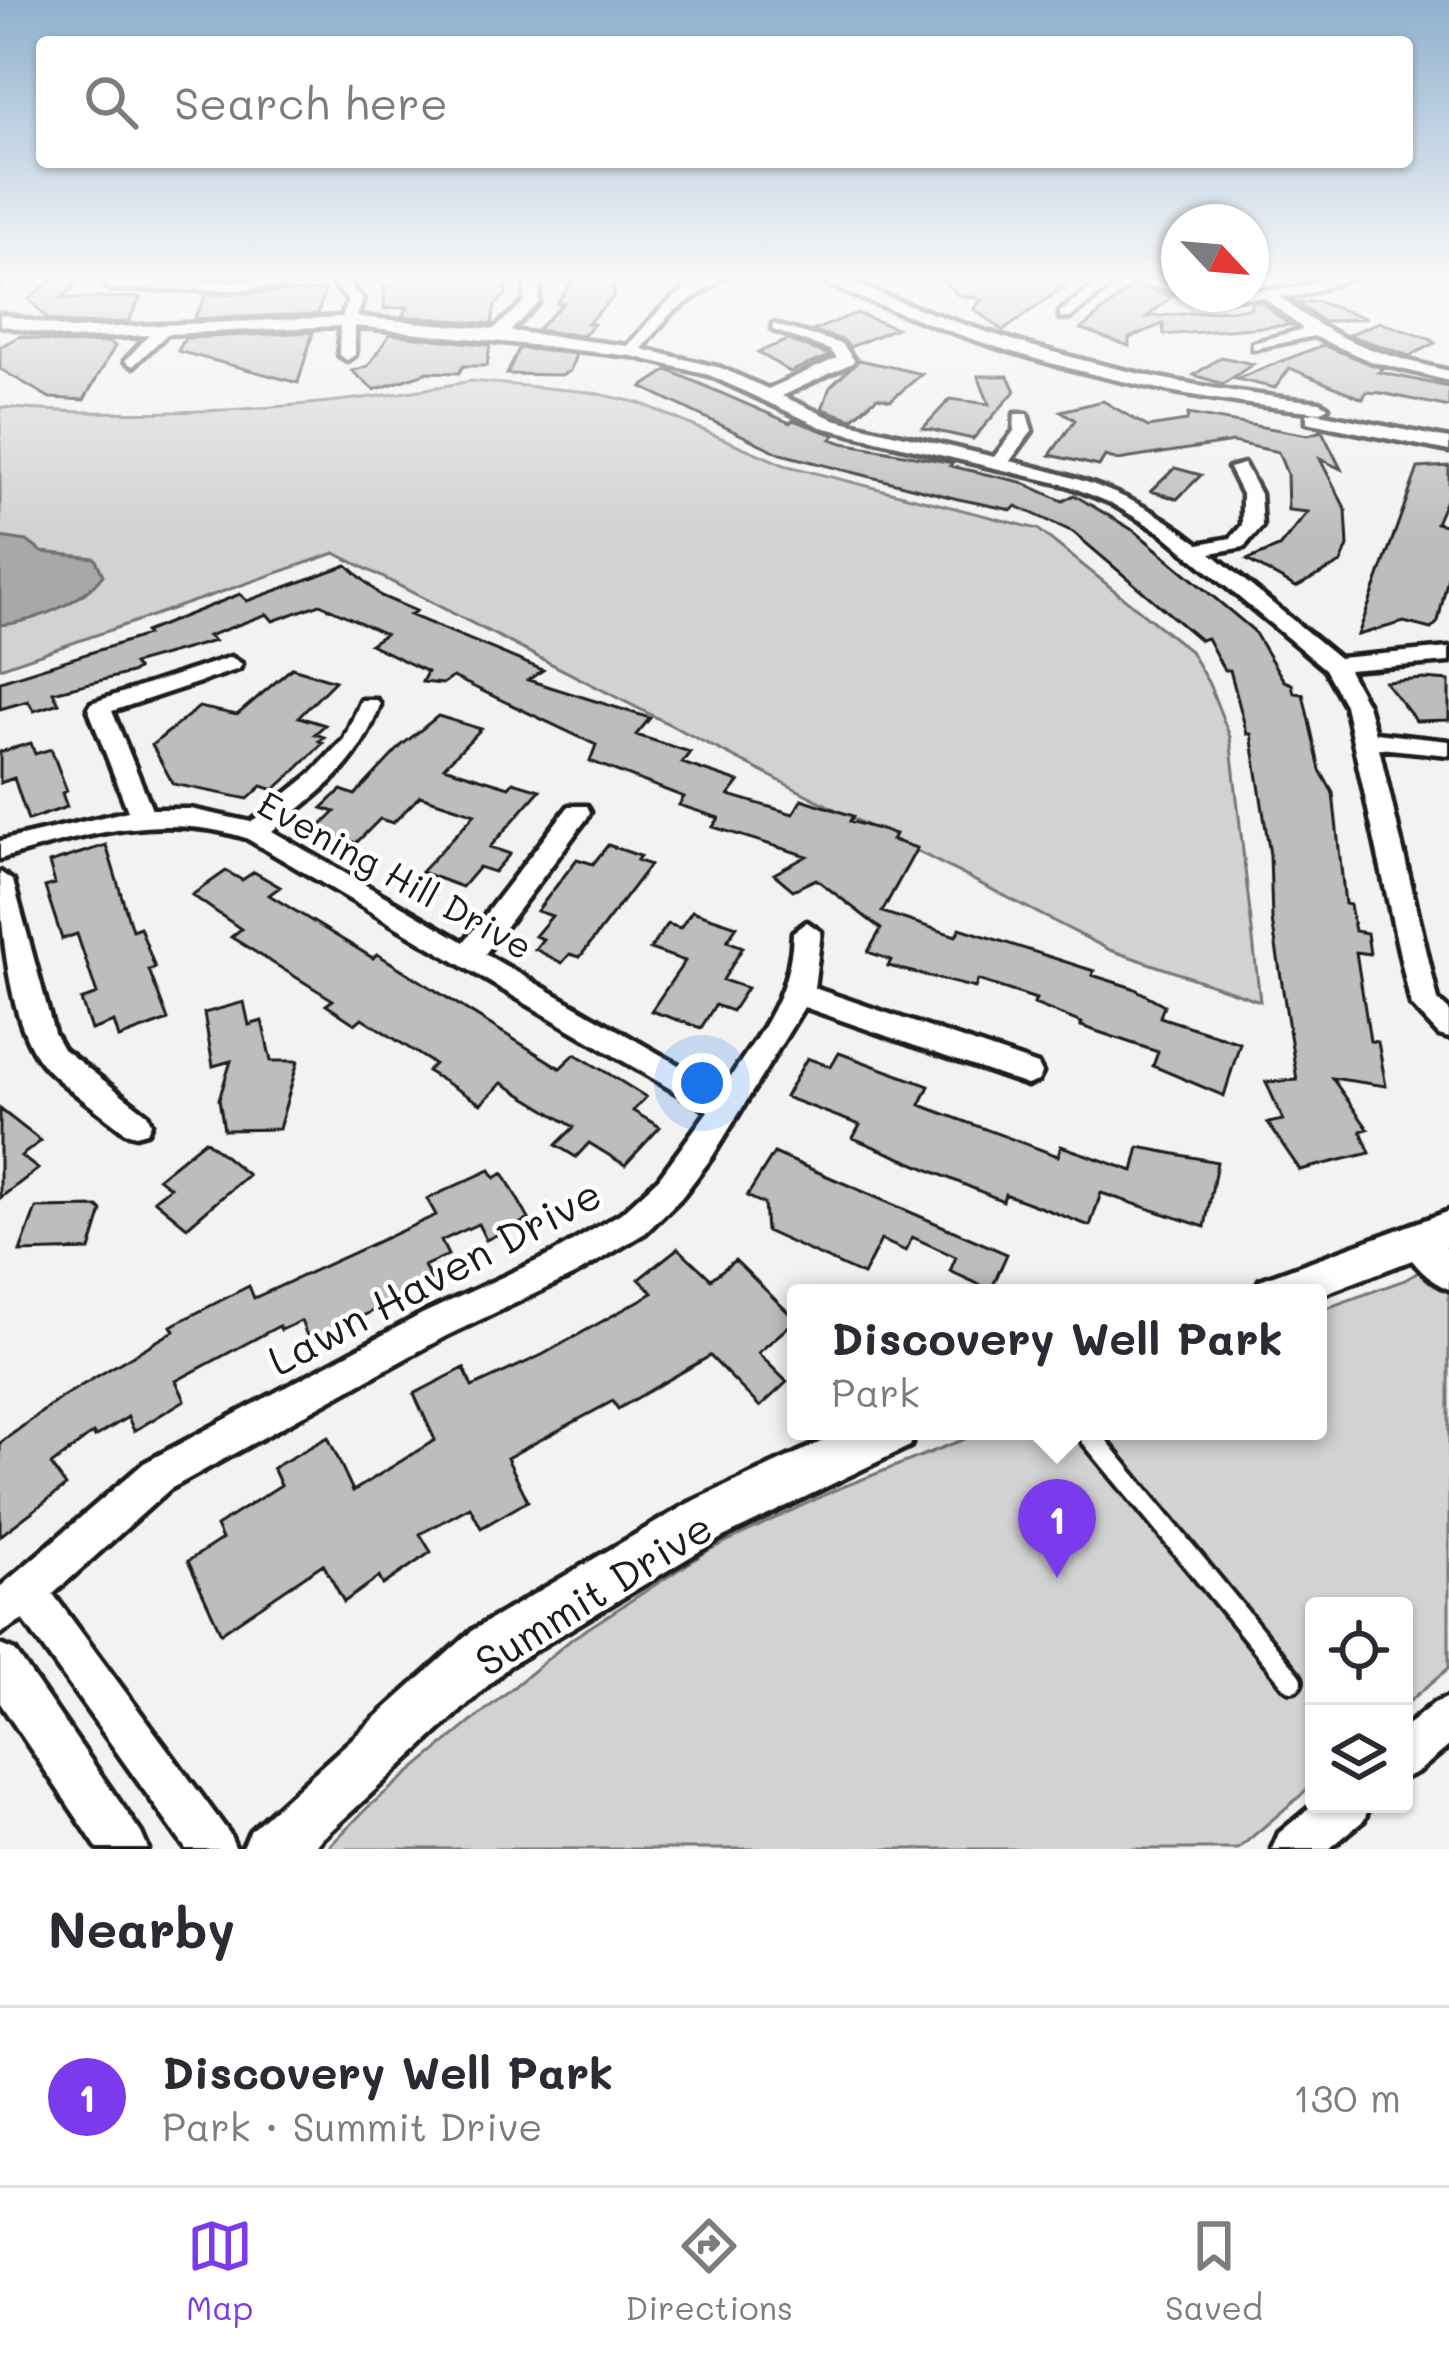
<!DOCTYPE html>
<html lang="en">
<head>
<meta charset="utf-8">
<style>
  body { margin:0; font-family:Mali,sans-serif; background:#f7f7f7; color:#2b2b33 }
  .controls { position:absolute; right:36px; bottom:36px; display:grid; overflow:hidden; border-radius:12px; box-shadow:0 3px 9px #0004 }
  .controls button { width:108px; height:108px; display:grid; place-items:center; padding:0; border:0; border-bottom:3px solid #e1e1e2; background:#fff; color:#2b2b33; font:60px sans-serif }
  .compass { position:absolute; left:1161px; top:204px; width:108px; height:108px; border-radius:50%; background:#fff; box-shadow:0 3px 9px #0004; rotate:116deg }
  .you { position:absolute; left:702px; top:1083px; width:42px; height:42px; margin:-30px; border:9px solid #fff; border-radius:50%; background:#1a73e8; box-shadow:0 0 0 18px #1a73e833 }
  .badge { display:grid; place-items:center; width:78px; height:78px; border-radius:50%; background:#7c3aed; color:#fff; font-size:39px; font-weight:700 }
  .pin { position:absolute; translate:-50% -99px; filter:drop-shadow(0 3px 6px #0008) }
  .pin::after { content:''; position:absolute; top:63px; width:42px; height:36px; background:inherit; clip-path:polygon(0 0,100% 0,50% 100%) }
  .popup { position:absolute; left:787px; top:1284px; width:540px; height:156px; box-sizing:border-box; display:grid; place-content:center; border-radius:12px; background:#fff; filter:drop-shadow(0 3px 9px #0005); font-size:39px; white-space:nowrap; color:#7c7c81 }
  .popup b { font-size:45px; color:#2b2b33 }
  .popup::after { content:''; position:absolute; left:50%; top:100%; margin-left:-24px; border:24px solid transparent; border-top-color:#fff }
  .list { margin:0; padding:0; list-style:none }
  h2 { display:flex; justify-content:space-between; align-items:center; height:156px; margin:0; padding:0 48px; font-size:51px }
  h2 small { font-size:39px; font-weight:400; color:#7c7c81 }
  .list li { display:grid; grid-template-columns:78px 1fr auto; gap:36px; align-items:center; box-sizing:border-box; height:180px; padding:0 48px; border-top:3px solid #e1e1e2 }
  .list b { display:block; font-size:45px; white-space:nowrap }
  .list p { margin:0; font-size:39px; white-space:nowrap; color:#7c7c81 }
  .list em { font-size:39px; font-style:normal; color:#7c7c81 }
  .icon { flex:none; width:66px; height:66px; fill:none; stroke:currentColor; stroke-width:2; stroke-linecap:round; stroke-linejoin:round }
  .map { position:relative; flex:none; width:1449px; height:1849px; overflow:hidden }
  .search { position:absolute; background:#fff; box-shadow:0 3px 9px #0004; left:36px; right:36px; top:36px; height:132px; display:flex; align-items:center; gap:30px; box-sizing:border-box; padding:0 42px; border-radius:12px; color:#7c7c81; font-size:45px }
  .sheet { height:336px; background:#fff }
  nav { display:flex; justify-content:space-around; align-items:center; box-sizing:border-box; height:168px; border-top:3px solid #e1e1e2; background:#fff; font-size:33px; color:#7c7c81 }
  nav a { display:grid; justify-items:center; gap:6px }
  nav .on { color:#7c3aed }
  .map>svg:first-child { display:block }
</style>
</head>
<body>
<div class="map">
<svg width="1449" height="1849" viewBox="0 0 1449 1849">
  <rect width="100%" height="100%" fill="#f2f2f2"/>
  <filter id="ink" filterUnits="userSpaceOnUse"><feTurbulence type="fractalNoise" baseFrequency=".00833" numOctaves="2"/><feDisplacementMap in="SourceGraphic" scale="24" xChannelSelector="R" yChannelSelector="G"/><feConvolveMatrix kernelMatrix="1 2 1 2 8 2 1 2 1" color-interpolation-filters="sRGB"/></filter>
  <g filter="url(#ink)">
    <path fill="#d2d2d2" stroke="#777" stroke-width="3" d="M 471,381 L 589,392 L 640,403 L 784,465 L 1038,529 L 1190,651 L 1209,684 L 1230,737 L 1260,1001 L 1110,950 L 335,553 L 0,668 L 0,407 C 145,420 328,409 471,381 Z
      M 1449,1254 L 1449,1668 L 1404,1706 L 1404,1606 L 1314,1606 L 1314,1784 L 1238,1849 L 327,1849 L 368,1807 L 573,1638 L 709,1550 L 835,1490 L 985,1431 L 1318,1431 L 1318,1311 L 1405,1280 Z"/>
    <path fill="#a8a8a8" stroke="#707070" stroke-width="3" d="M 0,537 L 27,541 L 42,552 L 95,558 L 103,575 C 82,603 34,622 0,625 Z"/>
    <path fill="#bdbdbd" stroke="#1c1c1c" stroke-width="3" d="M 58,275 L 87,275 L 60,299 L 141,297 L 128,322 L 71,324 L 47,319 L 29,299 Z
      M 371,275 L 505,275 L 506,295 L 495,305 L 492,324 L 402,316 L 408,307 L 384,309 L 385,286 Z
      M 937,275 L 1080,275 L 1003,331 L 974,309 L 982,299 L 958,295 Z
      M 612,276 L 614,296 L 588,323 L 594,324 L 583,336 L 537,330 L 563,303 L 557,303 L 575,278 Z
      M 1133,286 L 1171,297 L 1147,317 L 1251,308 L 1251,302 L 1261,302 L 1290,325 L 1164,335 L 1163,324 L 1129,338 L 1129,346 L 1081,329 Z
      M 325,290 L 318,314 L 194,319 L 206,295 Z
      M 1292,300 L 1298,304 L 1315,301 L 1367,318 L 1323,322 Z
      M 856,313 L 896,328 L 850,347 L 843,340 L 812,331 Z
      M 1379,322 L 1430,339 L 1435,343 L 1409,356 L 1348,335 Z
      M 313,332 L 298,383 L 178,351 L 185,338 Z
      M 390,334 L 490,345 L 487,366 L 463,366 L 459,373 L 428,372 L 374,390 L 352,371 L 368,366 Z
      M 20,336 L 68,344 L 110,342 L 115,346 L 84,400 L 50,398 L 0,369 L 0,347 Z
      M 788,340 L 827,354 L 829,356 L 790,372 L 758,352 Z
      M 1323,345 L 1384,369 L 1379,372 L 1449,387 L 1449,407 L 1381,393 L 1366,392 L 1363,399 L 1290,368 L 1275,388 L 1236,379 Z
      M 519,348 L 576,354 L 570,371 L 561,375 L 507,374 Z
      M 1221,357 L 1253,364 L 1223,384 L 1194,375 Z
      M 859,360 L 896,368 L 922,374 L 891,400 L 877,397 L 852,419 L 822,409 L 830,387 Z
      M 668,370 L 790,423 L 793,420 L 835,435 L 831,439 L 843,443 L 953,463 L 950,466 L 1021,482 L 1063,501 L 1074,495 L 1136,532 L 1253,630 L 1284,681 L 1292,684 L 1294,693 L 1303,694 L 1320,770 L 1333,793 L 1345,904 L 1350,905 L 1355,931 L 1367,933 L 1370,954 L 1356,952 L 1370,1041 L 1378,1042 L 1386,1086 L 1332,1078 L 1368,1129 L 1361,1131 L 1370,1153 L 1300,1170 L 1268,1123 L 1283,1120 L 1266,1082 L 1297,1080 L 1272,920 L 1270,855 L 1251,734 L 1247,734 L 1230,670 L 1224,670 L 1207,638 L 1200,640 L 1073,532 L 1016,506 L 1012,510 L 958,499 L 781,454 L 642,387 Z
      M 978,376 L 1008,376 L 1015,391 L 973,439 L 923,428 L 950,399 L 989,404 Z
      M 1103,401 L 1148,427 L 1187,421 L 1188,414 L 1308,435 L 1322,431 L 1341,469 L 1320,459 L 1346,510 L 1348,546 L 1341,563 L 1296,587 L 1247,560 L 1279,547 L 1308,512 L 1288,510 L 1287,474 L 1278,452 L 1233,442 L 1118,460 L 1105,456 L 1099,466 L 1050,455 L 1075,420 L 1061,411 Z
      M 1449,466 L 1449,493 L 1436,523 L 1449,526 L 1449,572 L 1438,622 L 1431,629 L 1404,622 L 1358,635 L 1418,468 Z
      M 1175,468 L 1201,475 L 1177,499 L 1151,491 Z
      M 347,565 L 381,596 L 416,611 L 410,615 L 543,670 L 528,680 L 650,718 L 636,735 L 690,752 L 682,763 L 739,782 L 729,795 L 793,814 L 802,799 L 853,816 L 850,821 L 895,834 L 892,840 L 917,848 L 882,912 L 956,936 L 960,928 L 1094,971 L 1092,975 L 1133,988 L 1164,1005 L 1160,1017 L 1240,1043 L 1224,1096 L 1153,1066 L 1158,1052 L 1081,1026 L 1082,1023 L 1034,1004 L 1036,999 L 978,980 L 975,988 L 888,966 L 891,960 L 868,952 L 881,929 L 816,879 L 793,890 L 774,874 L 807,856 L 713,827 L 719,818 L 679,805 L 684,797 L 590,761 L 596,745 L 453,677 L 442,684 L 422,682 L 427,672 L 370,644 L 385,634 L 320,604 L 273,621 L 267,614 L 208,636 L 214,641 L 133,664 L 137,669 L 131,673 L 53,692 L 59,703 L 34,711 L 28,701 L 0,709 L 0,681 L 147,635 L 145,632 L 240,594 L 247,601 Z
      M 292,668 L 335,681 L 299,717 L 325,725 L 315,734 L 324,737 L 319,741 L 323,743 L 297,769 L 274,790 L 262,786 L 248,799 L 173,784 L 152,745 L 199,707 L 237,715 Z
      M 1424,679 L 1449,681 L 1449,720 L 1416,721 L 1385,682 Z
      M 438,716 L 481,729 L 444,767 L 509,787 L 513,782 L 540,790 L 490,847 L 510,854 L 494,872 L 479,867 L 462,887 L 421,872 L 475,814 L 420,796 L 393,823 L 380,819 L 356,843 L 317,830 L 335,812 L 322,808 L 341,790 L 355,795 L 402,745 Z
      M 31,743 L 35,754 L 51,749 L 67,791 L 62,793 L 67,807 L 28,820 L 14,778 L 0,783 L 0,752 Z
      M 106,845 L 132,930 L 140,927 L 155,968 L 149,970 L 168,1020 L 119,1038 L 114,1022 L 91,1030 L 81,1000 L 97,994 L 77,934 L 62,939 L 45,887 L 55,884 L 49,863 Z
      M 608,845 L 640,856 L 637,860 L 650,865 L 580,957 L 570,954 L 562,963 L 535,949 L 543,939 L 535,936 L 552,916 L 537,911 L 577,859 L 593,864 Z
      M 226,871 L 242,880 L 254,872 L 280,887 L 269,895 L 373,958 L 377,954 L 560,1068 L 575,1054 L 609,1074 L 646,1097 L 633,1111 L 660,1127 L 625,1165 L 589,1143 L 576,1157 L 556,1145 L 574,1127 L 502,1083 L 481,1104 L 427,1071 L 434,1064 L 362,1018 L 355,1024 L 326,1005 L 333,1000 L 231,937 L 241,929 L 192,895 Z
      M 692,911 L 737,926 L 727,941 L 743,947 L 723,980 L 747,988 L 732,1011 L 715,1005 L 701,1028 L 651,1011 L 685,961 L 650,949 L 668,924 L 680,928 Z
      M 244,1002 L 249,1025 L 262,1021 L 271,1061 L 298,1061 L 279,1129 L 224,1130 L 219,1099 L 231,1061 L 213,1066 L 204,1013 Z
      M 839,1053 L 929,1086 L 920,1105 L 1058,1156 L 1061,1146 L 1133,1171 L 1139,1147 L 1217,1162 L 1205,1227 L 1101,1193 L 1090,1226 L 1005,1194 L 1003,1201 L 853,1138 L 860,1125 L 785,1097 L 807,1058 L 831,1067 Z
      M 0,1109 L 41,1141 L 21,1156 L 38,1169 L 0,1198 Z
      M 205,1140 L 248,1175 L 187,1227 L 154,1200 L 170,1187 L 158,1178 Z
      M 774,1153 L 1007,1254 L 991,1290 L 950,1271 L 956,1257 L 912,1237 L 906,1251 L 881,1240 L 863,1275 L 766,1231 L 764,1204 L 747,1196 Z
      M 490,1170 L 495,1178 L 503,1173 L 529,1219 L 486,1240 L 478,1224 L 441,1241 L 448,1255 L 424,1266 L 431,1281 L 310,1343 L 301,1321 L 281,1330 L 279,1326 L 176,1381 L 185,1400 L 134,1431 L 128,1417 L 95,1437 L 93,1433 L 51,1465 L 66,1486 L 0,1536 L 0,1443 L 62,1397 L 174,1331 L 171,1326 L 249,1286 L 254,1298 L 436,1215 L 427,1199 Z
      M 98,1207 L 102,1211 L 90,1250 L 20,1252 L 36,1208 Z
      M 678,1248 L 711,1279 L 735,1260 L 796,1320 L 758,1353 L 787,1382 L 760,1407 L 710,1356 L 618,1409 L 613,1401 L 507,1458 L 528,1501 L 481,1528 L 470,1507 L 420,1534 L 431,1552 L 383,1585 L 379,1577 L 344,1602 L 323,1564 L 221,1633 L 188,1561 L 222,1539 L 216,1526 L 281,1485 L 273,1468 L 328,1437 L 353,1491 L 435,1440 L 414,1394 L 464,1368 L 472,1387 L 542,1355 L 653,1293 L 639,1279 Z"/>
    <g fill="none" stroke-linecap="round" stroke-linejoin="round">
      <defs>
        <path id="service" d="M 1086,1431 L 1292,1681"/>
        <path id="minor" d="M 0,276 L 11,276 L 0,283 Z
          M 299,276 L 342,276 L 363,299 L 357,317 L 494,329 L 524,302 L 527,276 L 541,276 L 538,303 L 510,331 L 628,346 C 653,316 685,276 727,276 L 671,313 L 642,349 L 721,368 L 768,389 L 837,358 L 830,350 L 773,330 L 773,324 L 842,344 L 854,360 L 852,363 L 782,396 L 833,419 L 994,457 L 1014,431 L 1015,414 L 1027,414 L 1032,431 L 1010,461 C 1080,477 1142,497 1199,544 L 1231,538 L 1242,525 L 1242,494 L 1229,468 L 1244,464 L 1260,494 L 1262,526 L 1244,547 L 1211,553 L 1339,658 L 1449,648 L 1449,662 L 1348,670 L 1367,705 L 1375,733 L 1449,741 L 1449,755 L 1379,748 L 1438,1000 L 1449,1010 L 1449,1038 L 1439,1035 L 1411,1005 L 1345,705 L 1325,669 L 1162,533 L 1111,503 L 1067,485 L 821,427 L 709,375 L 632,356 L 355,326 L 355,355 L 347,360 L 339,355 L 340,326 L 167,334 L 133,366 L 125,361 L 149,335 L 71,339 L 0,325 L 0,314 L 71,329 L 342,317 L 348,300 L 331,280 L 244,290 L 110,289 L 103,285 L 110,281 L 244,282 Z
          M 817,276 L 835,276 C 993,341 1149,386 1320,402 L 1328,407 L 1320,412 C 1178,399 1043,368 909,316 C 879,304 842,294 817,276 Z
          M 1107,276 L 1141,276 L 1179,284 L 1179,292 L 1120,279 L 1070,318 L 1060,318 L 1060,312 Z
          M 1336,276 L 1357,276 L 1302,295 L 1280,297 C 1329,339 1386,357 1449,371 L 1449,381 L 1370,361 L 1314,336 L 1253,349 L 1253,343 L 1303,329 L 1263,297 L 1218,298 L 1211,294 L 1296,288 Z
          M 231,657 L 242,664 L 239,669 L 112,711 L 152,809 L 190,809 L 251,822 L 311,774 L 344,739 L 361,700 L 377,700 L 380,705 C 357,768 322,790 272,831 L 464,942 L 569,806 L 587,806 L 590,812 L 587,818 L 485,954 L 722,1090 C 757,1035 791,1000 793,932 L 807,922 L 821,932 L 814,988 L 1038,1065 L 1042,1073 L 1038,1081 L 1027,1085 L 804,1007 L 712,1157 L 681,1198 L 645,1233 L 576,1274 L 446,1336 L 170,1489 L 53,1594 L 229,1833 L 236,1849 L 186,1849 L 23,1620 L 0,1634 L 0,1587 L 144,1463 L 422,1314 L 552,1254 L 621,1213 L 659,1178 L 708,1111 L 246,838 C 161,811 83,835 0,859 L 0,841 L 128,811 L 88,708 L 91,703 Z
          M 0,872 L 13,881 L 54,1033 L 63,1049 L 147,1114 L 151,1123 L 147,1132 L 136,1135 L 125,1132 C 99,1111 69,1091 46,1068 C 9,1031 0,922 0,872 Z
          M 1417,1227 L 1429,1231 L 1449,1251 L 1449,1289 C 1429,1282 1409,1260 1400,1241 L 1405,1231 Z
          M 0,1645 L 15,1651 L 141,1833 L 148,1849 L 98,1849 L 0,1703 Z
          M 1449,1697 L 1449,1746 L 1419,1771 L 1404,1778 L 1404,1728 L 1434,1703 Z
          M 1314,1804 L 1370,1804 L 1364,1820 L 1329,1849 L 1272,1849 L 1279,1833 Z"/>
        <path id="tertiary" d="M 1314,412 L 1449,439 L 1449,451 L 1307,422 L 1307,414 Z
          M 1449,1211 L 1449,1246 L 1318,1296 L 1254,1293 L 1260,1280 Z
          M 845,1431 L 917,1431 L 910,1446 L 723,1537 L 509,1666 L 311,1849 L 242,1849 L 251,1830 L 473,1630 L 689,1503 Z"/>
      </defs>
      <use href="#service" stroke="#1c1c1c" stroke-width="28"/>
      <use href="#minor" stroke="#1c1c1c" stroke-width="9"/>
      <use href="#tertiary" stroke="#1c1c1c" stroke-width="9"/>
      <use href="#service" stroke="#fff" stroke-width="20"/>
      <use href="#minor" fill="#fff" fill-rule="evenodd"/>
      <use href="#tertiary" fill="#fff" fill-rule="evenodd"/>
    </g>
  </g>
  <linearGradient id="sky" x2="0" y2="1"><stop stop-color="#8eafce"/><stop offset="0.52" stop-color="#f9f9f9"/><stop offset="1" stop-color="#f9f9f9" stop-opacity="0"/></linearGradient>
  <rect width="1449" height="534" fill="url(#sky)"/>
  <g text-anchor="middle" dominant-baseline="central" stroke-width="9" stroke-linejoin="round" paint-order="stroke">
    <g font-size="36" fill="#1c1c1c" stroke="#fff">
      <text transform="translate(396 874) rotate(29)">Evening Hill Drive</text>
    </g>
    <g font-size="42" fill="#1c1c1c" stroke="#fff">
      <text transform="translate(434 1276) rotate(-28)">Lawn Haven Drive</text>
      <text transform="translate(593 1593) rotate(-32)">Summit Drive</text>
    </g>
  </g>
</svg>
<div class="controls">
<button><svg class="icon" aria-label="locate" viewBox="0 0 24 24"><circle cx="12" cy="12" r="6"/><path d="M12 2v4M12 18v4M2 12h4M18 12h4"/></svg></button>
<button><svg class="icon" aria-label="layers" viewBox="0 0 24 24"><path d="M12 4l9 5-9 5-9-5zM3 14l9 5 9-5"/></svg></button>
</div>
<svg class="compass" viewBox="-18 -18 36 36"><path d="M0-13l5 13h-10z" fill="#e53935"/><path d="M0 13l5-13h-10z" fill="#7c7c81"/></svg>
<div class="you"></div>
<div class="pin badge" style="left:1057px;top:1578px">1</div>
<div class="popup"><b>Discovery Well Park</b>Park</div>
<div class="search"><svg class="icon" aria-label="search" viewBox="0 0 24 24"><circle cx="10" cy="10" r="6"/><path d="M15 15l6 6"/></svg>Search here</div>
</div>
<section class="sheet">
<h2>Nearby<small></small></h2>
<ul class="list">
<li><span class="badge">1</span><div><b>Discovery Well Park</b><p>Park · Summit Drive</p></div><em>130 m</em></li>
</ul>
</section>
<nav>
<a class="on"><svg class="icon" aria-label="map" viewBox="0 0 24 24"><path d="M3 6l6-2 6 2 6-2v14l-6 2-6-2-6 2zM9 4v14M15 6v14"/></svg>Map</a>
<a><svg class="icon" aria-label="directions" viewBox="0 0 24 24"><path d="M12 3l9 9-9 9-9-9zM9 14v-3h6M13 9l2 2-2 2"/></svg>Directions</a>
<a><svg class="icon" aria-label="saved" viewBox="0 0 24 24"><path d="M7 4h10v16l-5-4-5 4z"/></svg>Saved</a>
</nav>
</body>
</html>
